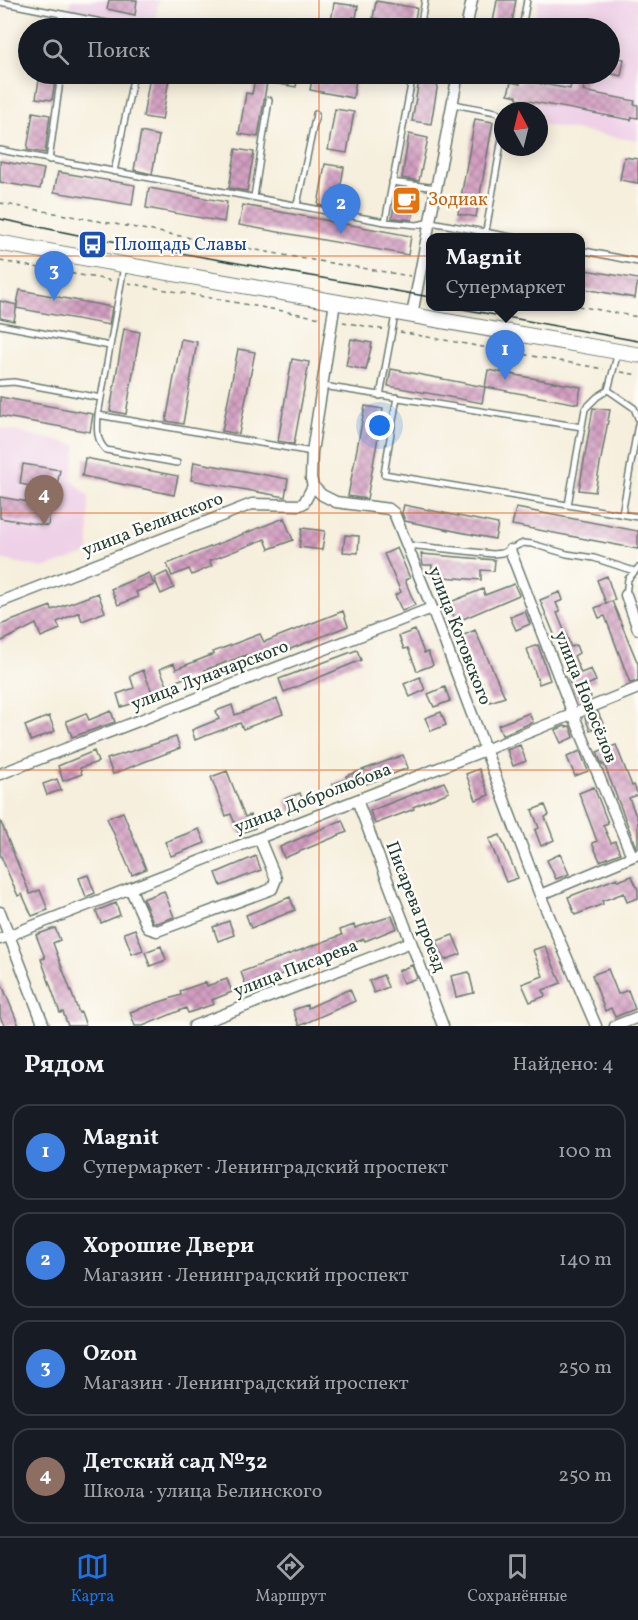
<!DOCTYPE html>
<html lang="ru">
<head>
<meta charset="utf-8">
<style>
  body { margin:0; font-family:Vollkorn,serif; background:#242831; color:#f1f3f6 }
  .compass { position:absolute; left:494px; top:102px; width:54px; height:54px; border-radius:50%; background:#171b24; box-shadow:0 3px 15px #0003; rotate:353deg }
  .you { position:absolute; left:380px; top:426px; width:21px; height:21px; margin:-15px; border:4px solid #fff; border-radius:50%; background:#1a73e8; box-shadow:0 0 0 9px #1a73e833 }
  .badge { display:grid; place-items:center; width:39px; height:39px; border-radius:50%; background:#1a73e8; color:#fff; font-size:20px; font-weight:700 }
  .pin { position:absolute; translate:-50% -50px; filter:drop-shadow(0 2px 3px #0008) }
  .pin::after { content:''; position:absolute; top:32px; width:21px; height:18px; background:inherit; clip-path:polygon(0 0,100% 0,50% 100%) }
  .popup { position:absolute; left:426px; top:233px; width:159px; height:78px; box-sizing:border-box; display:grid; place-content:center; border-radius:12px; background:#171b24; filter:drop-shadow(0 2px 4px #0005); font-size:20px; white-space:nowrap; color:#9ea1a6 }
  .popup b { font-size:22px; color:#f1f3f6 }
  .popup::after { content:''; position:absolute; left:50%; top:100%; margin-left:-12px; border:12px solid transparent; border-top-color:#171b24 }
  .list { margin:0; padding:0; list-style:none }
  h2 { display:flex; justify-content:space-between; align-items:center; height:78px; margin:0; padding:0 24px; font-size:26px }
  h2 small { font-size:20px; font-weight:400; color:#9ea1a6 }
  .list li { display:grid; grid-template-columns:39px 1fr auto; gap:18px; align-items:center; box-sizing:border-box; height:96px; margin:0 12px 12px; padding:0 12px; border:2px solid #363941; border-radius:18px }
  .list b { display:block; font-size:22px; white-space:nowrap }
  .list p { margin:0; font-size:20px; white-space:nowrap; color:#9ea1a6 }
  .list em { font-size:20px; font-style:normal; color:#9ea1a6 }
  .icon { flex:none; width:33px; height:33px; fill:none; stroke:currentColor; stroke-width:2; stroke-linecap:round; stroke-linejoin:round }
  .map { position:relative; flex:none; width:638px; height:1026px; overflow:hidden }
  .search { position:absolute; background:#171b24; box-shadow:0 3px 15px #0003; left:18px; right:18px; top:18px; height:66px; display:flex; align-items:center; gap:15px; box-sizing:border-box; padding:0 21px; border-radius:33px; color:#9ea1a6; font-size:22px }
  .sheet { height:510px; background:#171b24 }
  nav { display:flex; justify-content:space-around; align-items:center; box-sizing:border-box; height:84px; border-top:2px solid #363941; background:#171b24; font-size:16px; color:#9ea1a6 }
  nav a { display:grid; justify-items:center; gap:3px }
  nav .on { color:#1a73e8 }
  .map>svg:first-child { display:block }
</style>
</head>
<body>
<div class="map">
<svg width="638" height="1026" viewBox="0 0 638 1026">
  <defs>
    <pattern id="building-cross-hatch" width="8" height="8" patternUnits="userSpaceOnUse" patternTransform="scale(1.5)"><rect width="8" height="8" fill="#d39ec1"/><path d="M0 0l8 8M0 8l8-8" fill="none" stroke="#ab829e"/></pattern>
  </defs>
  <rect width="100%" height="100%" fill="#fdfcf7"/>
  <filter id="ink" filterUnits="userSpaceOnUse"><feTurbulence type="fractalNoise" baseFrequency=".0167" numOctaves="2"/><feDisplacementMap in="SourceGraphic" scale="12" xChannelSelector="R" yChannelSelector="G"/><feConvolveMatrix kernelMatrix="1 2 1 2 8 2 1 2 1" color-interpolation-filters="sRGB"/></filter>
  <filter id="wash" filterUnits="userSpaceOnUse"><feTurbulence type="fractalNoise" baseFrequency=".008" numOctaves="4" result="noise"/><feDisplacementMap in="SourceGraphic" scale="24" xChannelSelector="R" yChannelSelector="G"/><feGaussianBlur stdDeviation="1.35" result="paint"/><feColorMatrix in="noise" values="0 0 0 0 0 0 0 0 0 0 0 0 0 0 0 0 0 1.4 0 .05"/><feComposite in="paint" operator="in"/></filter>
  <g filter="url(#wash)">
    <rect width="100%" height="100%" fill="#f6efdd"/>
    <path fill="#eed0e7" d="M 71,0 L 159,0 L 154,28 L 140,28 L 68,15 Z
      M 539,0 L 638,0 L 638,141 L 539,124 L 539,111 L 513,111 L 520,78 L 525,79 L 526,74 L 610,74 L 610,28 L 534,28 Z
      M 0,428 L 77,445 L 71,479 L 89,497 L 89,553 L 43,568 L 0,559 Z"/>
    <g id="blocks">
      <path fill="url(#building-cross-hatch)" d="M 109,0 L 137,0 L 135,15 L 107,9 Z
        M 497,0 L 516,0 L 511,28 L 492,28 Z
        M 376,1 L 417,8 L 414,25 L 373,18 Z
        M 334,3 L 358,6 L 356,18 L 353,17 L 351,28 L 330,28 Z
        M 609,56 L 624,59 L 621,76 L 609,73 Z
        M 40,74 L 56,74 L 52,100 L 36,98 Z
        M 256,74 L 298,74 L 296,87 L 267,82 L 258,137 L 239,134 L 246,93 L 252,94 Z
        M 313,74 L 356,80 L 353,98 L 310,90 Z
        M 573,74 L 587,74 L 583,91 L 635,101 L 634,104 L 638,105 L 638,118 L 632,117 L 631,120 L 517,99 L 517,96 L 508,94 L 511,82 L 520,84 L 520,80 L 570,89 Z
        M 150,76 L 169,79 L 162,120 L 143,117 Z
        M 419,80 L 438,83 L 431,124 L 412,121 Z
        M 335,109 L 354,112 L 347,153 L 328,150 Z
        M 33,112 L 50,115 L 45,153 L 27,150 Z
        M 475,119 L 493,122 L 476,217 L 458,214 Z
        M 141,132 L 159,136 L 152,174 L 134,170 Z
        M 409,134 L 428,138 L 419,181 L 402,178 Z
        M 236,149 L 254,152 L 247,191 L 229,188 Z
        M 624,157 L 638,159 L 638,183 L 620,180 Z
        M 0,161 L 44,169 L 40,189 L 0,182 Z
        M 325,164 L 344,167 L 337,208 L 318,205 Z
        M 58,172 L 135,185 L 132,205 L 54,192 Z
        M 149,188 L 227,202 L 224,222 L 146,208 Z
        M 397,188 L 418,190 L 412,220 L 392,218 Z
        M 243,205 L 411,236 L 408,255 L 239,225 Z
        M 580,269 L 638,279 L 635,298 L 580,288 Z
        M 20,290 L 112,307 L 109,325 L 16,308 Z
        M 0,301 L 17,305 L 14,321 L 0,318 Z
        M 124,329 L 140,332 L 126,414 L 110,411 Z
        M 181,339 L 197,342 L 183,424 L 166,421 Z
        M 351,339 L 372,343 L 366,370 L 346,366 Z
        M 238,349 L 255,352 L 239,434 L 222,431 Z
        M 292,359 L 309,362 L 294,444 L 278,441 Z
        M 391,369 L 485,387 L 482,403 L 388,386 Z
        M 488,370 L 581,387 L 578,404 L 485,387 Z
        M 0,397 L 93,414 L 90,432 L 0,416 Z
        M 365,406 L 383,409 L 367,499 L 348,496 Z
        M 593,408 L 610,410 L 595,492 L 579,490 Z
        M 85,458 L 178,476 L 174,495 L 82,476 Z
        M 194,462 L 288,479 L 285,497 L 191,480 Z
        M 23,464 L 60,470 L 56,491 L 20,484 Z
        M 0,497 L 51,506 L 48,526 L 0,518 Z
        M 404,505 L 498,524 L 495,539 L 405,521 L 402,513 Z
        M 516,508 L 638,531 L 638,549 L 512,525 Z
        M 284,518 L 293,540 L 269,549 L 265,539 L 209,561 L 212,566 L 192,575 L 189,569 L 172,576 L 167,564 Z
        M 302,528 L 325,531 L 322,550 L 299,547 Z
        M 345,535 L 359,536 L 358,553 L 343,552 Z
        M 397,548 L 410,578 L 405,580 L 415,605 L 402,611 L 395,595 L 401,592 L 384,554 Z
        M 421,554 L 495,560 L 494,571 L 481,570 L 481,580 L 431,576 L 432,565 L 423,565 Z
        M 167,572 L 174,588 L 161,594 L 154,578 Z
        M 149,573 L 154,585 L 136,592 L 138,597 L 118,605 L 111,589 Z
        M 607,576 L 615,600 L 606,603 L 597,580 Z
        M 514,584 L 519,595 L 456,622 L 448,603 L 483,589 L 485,595 Z
        M 560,592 L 563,600 L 556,603 L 560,612 L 557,613 L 571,647 L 576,645 L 579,653 L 574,656 L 581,673 L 591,669 L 596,681 L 587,685 L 591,697 L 578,702 L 568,678 L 570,677 L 561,651 L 540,600 Z
        M 98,593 L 105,612 L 82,621 L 79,612 L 57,622 L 60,629 L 41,637 L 36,624 L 0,642 L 0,625 L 51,606 L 52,610 Z
        M 612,601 L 638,664 L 638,681 L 630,683 L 605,616 L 599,618 L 595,608 Z
        M 343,611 L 348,626 L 273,656 L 270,649 L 247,658 L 246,655 L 205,670 L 206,673 L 190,679 L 189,676 L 167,685 L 160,669 L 174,663 L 176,669 L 214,654 L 213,652 L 260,634 L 264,642 Z
        M 525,611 L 530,624 L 516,630 L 510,617 Z
        M 415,630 L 424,653 L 428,652 L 433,665 L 417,671 L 408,648 L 404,649 L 399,636 Z
        M 475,630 L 505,697 L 490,702 L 482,682 L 480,683 L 462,636 Z
        M 538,645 L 550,680 L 539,684 L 527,649 Z
        M 357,650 L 361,660 L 284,692 L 279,679 Z
        M 143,670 L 154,697 L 121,707 L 117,694 L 134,688 L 130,676 Z
        M 420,677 L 425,690 L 410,697 L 404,684 Z
        M 445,687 L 450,701 L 434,707 L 428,694 Z
        M 277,699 L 283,714 L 243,729 L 240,723 L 195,740 L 192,730 L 219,719 L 216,711 L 232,705 L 235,715 Z
        M 111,711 L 115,722 L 72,737 L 66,721 L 86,713 L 89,720 Z
        M 441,712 L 446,725 L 431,731 L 425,718 Z
        M 598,712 L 603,724 L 590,730 L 585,718 Z
        M 529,713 L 533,722 L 502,735 L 498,725 Z
        M 49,716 L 55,731 L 31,741 L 25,726 Z
        M 565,726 L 566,727 L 570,726 L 574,737 L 561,743 L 555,730 Z
        M 176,737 L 180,748 L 113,774 L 107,759 Z
        M 520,745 L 526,761 L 513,766 L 507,750 Z
        M 616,745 L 632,786 L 634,785 L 638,795 L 629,798 L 638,821 L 638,847 L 636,847 L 628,826 L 604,764 L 602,765 L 597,752 Z
        M 94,751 L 98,762 L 80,768 L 82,774 L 63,781 L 58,766 Z
        M 580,751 L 588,771 L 575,776 L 567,757 Z
        M 403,755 L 408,768 L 367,784 L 366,780 L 337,795 L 333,784 L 347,779 L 346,776 Z
        M 479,769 L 489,795 L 476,800 L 466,774 Z
        M 227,771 L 245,817 L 250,815 L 255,828 L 239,834 L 231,814 L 226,816 L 211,777 Z
        M 57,779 L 61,790 L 47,795 L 43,784 Z
        M 444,782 L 449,792 L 413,807 L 414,809 L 375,824 L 370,811 Z
        M 594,787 L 608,823 L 603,825 L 611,843 L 615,841 L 620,853 L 600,861 L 592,843 L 597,841 L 579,793 Z
        M 300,793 L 305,806 L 290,812 L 285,799 Z
        M 545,805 L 549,815 L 545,817 L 554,840 L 541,846 L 535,830 L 539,828 L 532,810 Z
        M 123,812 L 146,869 L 132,875 L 107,818 Z
        M 0,820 L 30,894 L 40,890 L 48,910 L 32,916 L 22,894 L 18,896 L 0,854 Z
        M 342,820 L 347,832 L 284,858 L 280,847 Z
        M 199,829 L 205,843 L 171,856 L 165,842 Z
        M 500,835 L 518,878 L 506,882 L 489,839 Z
        M 560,854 L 569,874 L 556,879 L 547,860 Z
        M 256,856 L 261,870 L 221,886 L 216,873 Z
        M 88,875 L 95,893 L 86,897 L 79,878 Z
        M 632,876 L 638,890 L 638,898 L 627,902 L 624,893 L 602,901 L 603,904 L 575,915 L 568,897 L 617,878 L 618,881 Z
        M 164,891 L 174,917 L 157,923 L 153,922 L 143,899 Z
        M 290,897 L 295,910 L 251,928 L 246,915 Z
        M 116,903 L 120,915 L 101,923 L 96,911 Z
        M 392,916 L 397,928 L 365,941 L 364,939 L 337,949 L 338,952 L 285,971 L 285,973 L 246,986 L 241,972 L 342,935 L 340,930 L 354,925 L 355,928 Z
        M 229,921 L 234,935 L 218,941 L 213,927 Z
        M 55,928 L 60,940 L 53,943 L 79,1013 L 81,1012 L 86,1026 L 68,1026 L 63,1012 L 60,1013 L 41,959 L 45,958 L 36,935 Z
        M 135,929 L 143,950 L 132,954 L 124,933 Z
        M 453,935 L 461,954 L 445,960 L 437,941 Z
        M 161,946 L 166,960 L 150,966 L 145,952 Z
        M 545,946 L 561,983 L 543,990 L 545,996 L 530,1002 L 522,984 L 543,976 L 533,950 Z
        M 412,965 L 417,978 L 403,983 L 398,971 Z
        M 608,969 L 618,994 L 628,990 L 635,1009 L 615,1017 L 611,1008 L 605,1011 L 592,975 Z
        M 469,972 L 474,993 L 456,997 L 451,976 Z
        M 383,975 L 388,987 L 374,993 L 369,981 Z
        M 227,979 L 232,992 L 212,1000 L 214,1004 L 188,1013 L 186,1008 L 143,1026 L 135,1026 L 130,1012 L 181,995 L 180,991 L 206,982 L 207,986 Z
        M 0,981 L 0,980 L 19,1026 L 5,1026 L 2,1021 L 0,1017 Z
        M 350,989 L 355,1001 L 299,1026 L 293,1010 L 307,1005 L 308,1008 Z"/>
    </g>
  </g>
  <g filter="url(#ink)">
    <use href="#blocks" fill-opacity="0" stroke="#6a7b6f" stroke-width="1.5"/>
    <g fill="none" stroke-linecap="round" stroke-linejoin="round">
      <defs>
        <path id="lane" d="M 0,2 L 132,28
          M 61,15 L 62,28
          M 420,28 L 425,0
          M 522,28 L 527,0
          M 368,74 L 410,82
          M 413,74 L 457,81
          M 453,104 L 496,112 L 503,118
          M 0,150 L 385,222 L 417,225 L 431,222 L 517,238
          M 49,160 L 61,74
          M 114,172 L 134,74
          M 392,182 L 436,188
          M 254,197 L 269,100
          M 297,205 L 316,114
          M 385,222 L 413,74
          M 486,231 L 503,132
          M 580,250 L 638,262
          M 124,266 L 98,415 C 97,429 96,440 106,450 L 177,463
          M 0,325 L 110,346
          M 0,383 L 14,382 L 101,398
          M 323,386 L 582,427
          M 608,390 L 634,408 L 638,418
          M 380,396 L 395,315
          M 397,397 L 384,474 L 638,517
          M 98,415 L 312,452
          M 568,505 L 585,409 L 597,397 L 608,390 L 618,352
          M 622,514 L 638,424
          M 408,545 L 493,554 L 502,553 L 523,543 L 532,544 L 567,554 L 594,558 L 634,571
          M 626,595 L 628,579 L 638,568"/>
        <path id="street" d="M 466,28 L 472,0
          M 335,302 L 312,452 L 311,478 L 313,486 L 322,495 L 336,502 L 389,509 L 394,513 L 432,608 L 540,895 L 596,1026
          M 412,315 L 458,74
          M 510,550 L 573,714 L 632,856
          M 626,595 L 638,629
          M 0,602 L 252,504 L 300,505 L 304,503 L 313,486
          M 0,774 L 432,608
          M 357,800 L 443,1026
          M 130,888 L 148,928 L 157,931 L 272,889 L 276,879 L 259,838
          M 540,895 L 638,854
          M 0,912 L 44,1026
          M 0,939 L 485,750 L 638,688
          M 194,1026 L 411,942
          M 615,1026 L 638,1017"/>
        <path id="secondary" d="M 0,243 L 638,355"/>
      </defs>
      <use href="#lane" stroke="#6a7b6f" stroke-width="8"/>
      <use href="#street" stroke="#6a7b6f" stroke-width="13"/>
      <use href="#secondary" stroke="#6a7b6f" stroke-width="17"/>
      <path stroke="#6a7b6f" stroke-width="1.5" stroke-dasharray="4.5 4.5" stroke-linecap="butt" d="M 0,203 L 300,258 L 410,276
        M 0,261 L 114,281
        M 128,283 L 321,318
        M 578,306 L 638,317
        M 343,322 L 386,330
        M 400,332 L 604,369
        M 621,372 L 638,375"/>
      <use href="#lane" stroke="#fff" stroke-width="5"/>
      <use href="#street" stroke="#fff" stroke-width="10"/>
      <use href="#secondary" stroke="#fff" stroke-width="15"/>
      <path stroke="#1f3d34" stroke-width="1.5" d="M 0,219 L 78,235 L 430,297
        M 446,306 L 638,341"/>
    </g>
  </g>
  <path fill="none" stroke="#e8590c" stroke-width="1.5" stroke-opacity="0.55" d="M 319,0 L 319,28M 319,74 L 319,1026M 0,256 L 638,256M 0,513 L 638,513M 0,770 L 638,770"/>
  <defs>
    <symbol id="cafe-square" viewBox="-11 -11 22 22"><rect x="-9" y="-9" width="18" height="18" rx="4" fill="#e8710a" stroke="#fdfcf7"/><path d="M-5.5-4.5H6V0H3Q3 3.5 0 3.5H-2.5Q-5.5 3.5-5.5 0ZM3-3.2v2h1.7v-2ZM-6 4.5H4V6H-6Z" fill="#fff"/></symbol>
    <symbol id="bus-square" viewBox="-11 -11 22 22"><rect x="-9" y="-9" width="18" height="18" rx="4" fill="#1a4fb4" stroke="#fdfcf7"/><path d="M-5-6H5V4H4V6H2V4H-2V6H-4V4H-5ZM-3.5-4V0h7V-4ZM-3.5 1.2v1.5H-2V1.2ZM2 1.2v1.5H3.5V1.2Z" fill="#fff"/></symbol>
  </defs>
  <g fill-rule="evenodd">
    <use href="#cafe-square" x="390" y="184" width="33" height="33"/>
    <use href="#bus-square" x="76" y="228" width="33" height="33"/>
  </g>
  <g text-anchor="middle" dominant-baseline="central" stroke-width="5" stroke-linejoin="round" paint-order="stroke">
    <g font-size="18" fill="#c56008" stroke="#fdfcf7" text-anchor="start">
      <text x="428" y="200">Зодиак</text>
    </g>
    <g font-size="18" fill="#164399" stroke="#fdfcf7" text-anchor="start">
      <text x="114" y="245">Площадь Славы</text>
    </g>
    <g font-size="18" fill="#1f3d34" stroke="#fdfcf7">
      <text transform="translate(153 525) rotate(-21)">улица Белинского</text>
      <text transform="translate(459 636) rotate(69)">улица Котовского</text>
      <text transform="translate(210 676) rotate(-21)">улица Луначарского</text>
      <text transform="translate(585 697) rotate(68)">улица Новосёлов</text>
      <text transform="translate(313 799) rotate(-21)">улица Добролюбова</text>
      <text transform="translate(415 907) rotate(69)">Писарева проезд</text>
      <text transform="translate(296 969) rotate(-21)">улица Писарева</text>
    </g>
  </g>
</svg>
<svg class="compass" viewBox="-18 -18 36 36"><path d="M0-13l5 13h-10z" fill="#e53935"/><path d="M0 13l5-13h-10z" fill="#9ea1a6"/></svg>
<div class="you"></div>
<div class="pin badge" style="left:505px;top:380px;background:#3f7fe0">1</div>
<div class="popup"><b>Magnit</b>Супермаркет</div>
<div class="pin badge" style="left:341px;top:234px;background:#3f7fe0">2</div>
<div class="pin badge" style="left:54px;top:301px;background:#3f7fe0">3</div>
<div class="pin badge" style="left:44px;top:525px;background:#8d6e63">4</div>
<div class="search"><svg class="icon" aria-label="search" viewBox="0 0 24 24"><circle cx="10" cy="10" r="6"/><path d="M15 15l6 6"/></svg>Поиск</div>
</div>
<section class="sheet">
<h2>Рядом<small>Найдено: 4</small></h2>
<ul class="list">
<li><span class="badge" style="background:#3f7fe0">1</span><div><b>Magnit</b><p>Супермаркет · Ленинградский проспект</p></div><em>100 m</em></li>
<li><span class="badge" style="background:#3f7fe0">2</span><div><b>Хорошие Двери</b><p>Магазин · Ленинградский проспект</p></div><em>140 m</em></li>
<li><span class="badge" style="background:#3f7fe0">3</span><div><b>Ozon</b><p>Магазин · Ленинградский проспект</p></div><em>250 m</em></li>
<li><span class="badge" style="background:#8d6e63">4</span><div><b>Детский сад №32</b><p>Школа · улица Белинского</p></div><em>250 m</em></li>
</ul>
</section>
<nav>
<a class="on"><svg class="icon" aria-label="map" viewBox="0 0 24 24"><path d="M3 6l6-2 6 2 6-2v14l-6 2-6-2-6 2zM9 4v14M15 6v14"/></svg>Карта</a>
<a><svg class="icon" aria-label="directions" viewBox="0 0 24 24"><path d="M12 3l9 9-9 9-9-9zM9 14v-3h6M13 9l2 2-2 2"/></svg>Маршрут</a>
<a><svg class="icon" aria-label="saved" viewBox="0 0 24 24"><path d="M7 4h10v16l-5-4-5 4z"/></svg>Сохранённые</a>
</nav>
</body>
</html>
